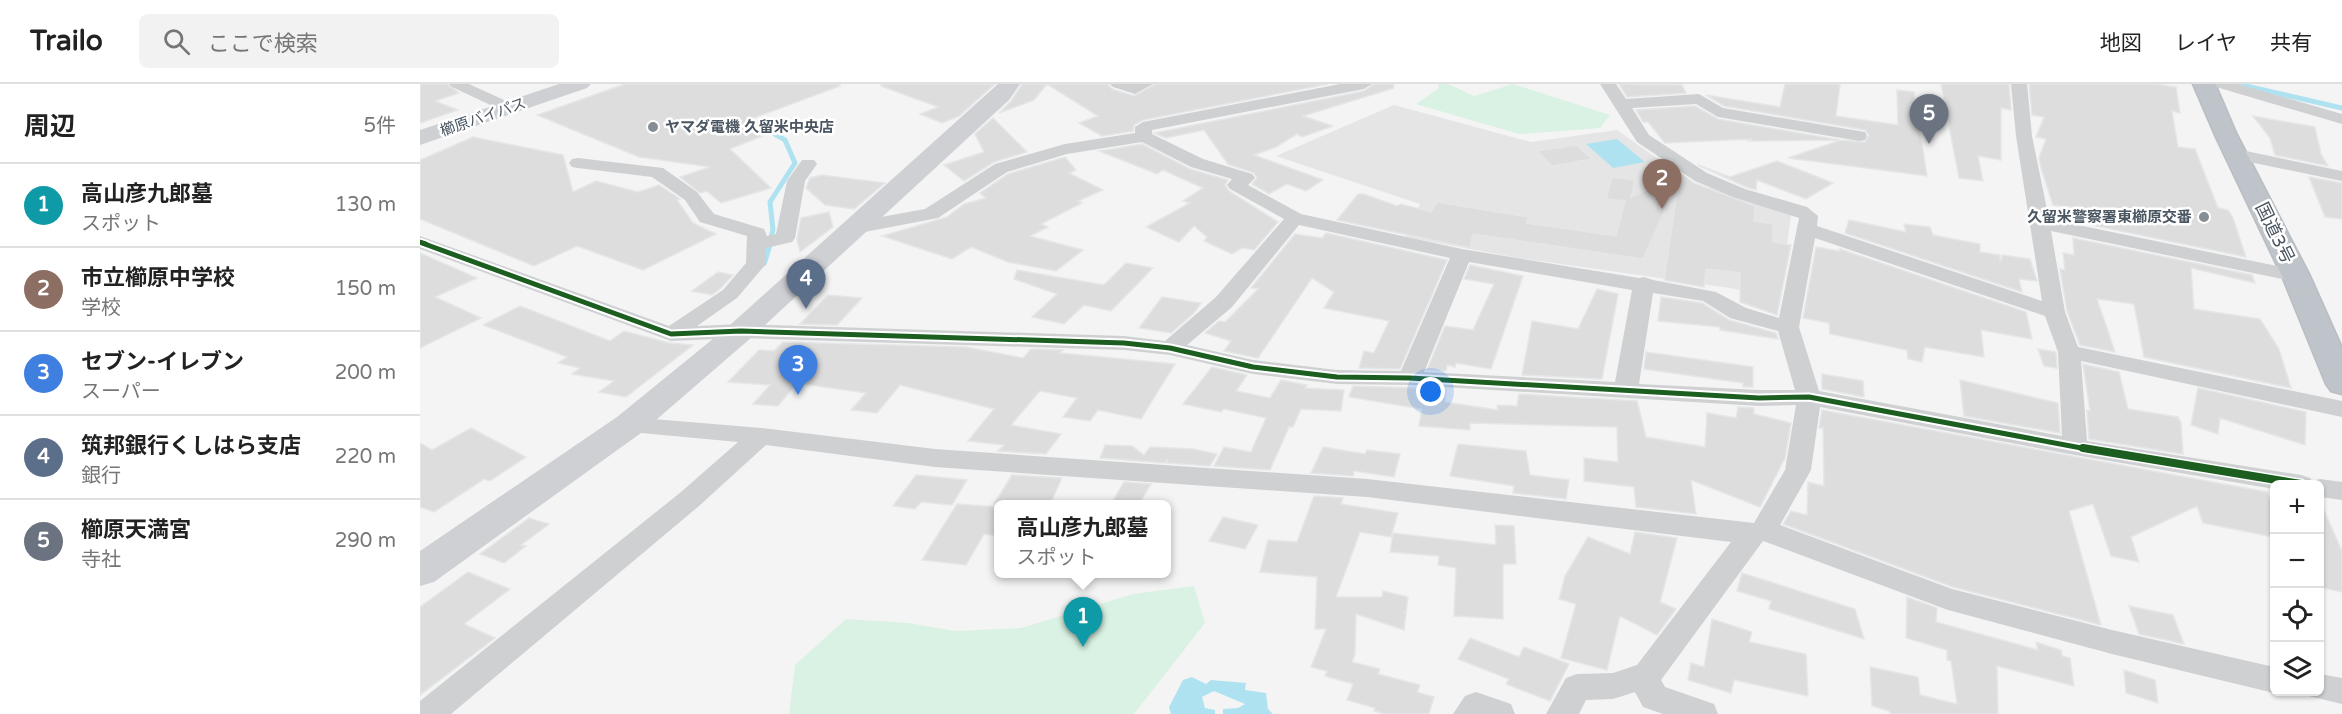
<!DOCTYPE html>
<html lang="ja">
<head>
<meta charset="utf-8">
<style>
  body { margin:0; font-family:"Varela Round","Noto Sans JP",sans-serif; background:#f2f2f2; color:#222 }
  .controls { position:absolute; right:18px; bottom:18px; display:grid; overflow:hidden; border-radius:9px; box-shadow:0 2px 4px #0004 }
  .controls button { width:54px; height:54px; display:grid; place-items:center; padding:0; border:0; border-bottom:2px solid #e0e0e0; background:#fff; color:#222; font:30px sans-serif }
  .you { position:absolute; left:1011px; top:308px; width:21px; height:21px; margin:-15px; border:4px solid #fff; border-radius:50%; background:#1a73e8; box-shadow:0 0 0 9px #1a73e833 }
  .badge { display:grid; place-items:center; width:39px; height:39px; border-radius:50%; background:#868d94; color:#fff; font-size:20px; font-weight:700 }
  .pin { position:absolute; translate:-50% -50px; filter:drop-shadow(0 2px 3px #0008) }
  .pin::after { content:''; position:absolute; top:32px; width:21px; height:18px; background:inherit; clip-path:polygon(0 0,100% 0,50% 100%) }
  .popup { position:absolute; left:574px; top:416px; width:177px; height:78px; box-sizing:border-box; display:grid; place-content:center; border-radius:9px; background:#fff; filter:drop-shadow(0 2px 4px #0005); font-size:20px; white-space:nowrap; color:#767676 }
  .popup b { font-size:22px; color:#222 }
  .popup::after { content:''; position:absolute; left:50%; top:100%; margin-left:-12px; border:12px solid transparent; border-top-color:#fff }
  .list { margin:0; padding:0; list-style:none }
  h2 { display:flex; justify-content:space-between; align-items:center; height:78px; margin:0; padding:0 24px; font-size:26px }
  h2 small { font-size:20px; font-weight:400; color:#767676 }
  .list li { display:grid; grid-template-columns:39px 1fr auto; gap:18px; align-items:center; box-sizing:border-box; height:84px; padding:0 24px; border-top:2px solid #e0e0e0 }
  .list b { display:block; font-size:22px; white-space:nowrap }
  .list p { margin:0; font-size:20px; white-space:nowrap; color:#767676 }
  .list em { font-size:20px; font-style:normal; color:#767676 }
  .icon { flex:none; width:33px; height:33px; fill:none; stroke:currentColor; stroke-width:2; stroke-linecap:round; stroke-linejoin:round }
  .map { position:relative; flex:none; width:1922px; height:630px; overflow:hidden }
  header { display:flex; align-items:center; gap:36px; box-sizing:border-box; height:84px; padding:0 30px; background:#fff; border-bottom:2px solid #e0e0e0 }
  header strong { font-size:28px }
  nav { display:flex; gap:33px; margin-inline-start:auto; font-size:21px }
  .search { width:420px; height:54px; background:#f2f2f2; display:flex; align-items:center; gap:15px; box-sizing:border-box; padding:0 21px; border-radius:9px; color:#767676; font-size:22px }
  main { display:flex }
  aside { flex:1; background:#fff }
  .map>svg:first-child { display:block }
</style>
</head>
<body>
<header>
<strong>Trailo</strong>
<div class="search"><svg class="icon" aria-label="search" viewBox="0 0 24 24"><circle cx="10" cy="10" r="6"/><path d="M15 15l6 6"/></svg>ここで検索</div>
<nav><a>地図</a><a>レイヤ</a><a>共有</a></nav>
</header>
<main>
<aside>
<h2>周辺<small>5件</small></h2>
<ul class="list">
<li><span class="badge" style="background:#0f9aa8">1</span><div><b>高山彦九郎墓</b><p>スポット</p></div><em>130 m</em></li>
<li><span class="badge" style="background:#8d6e63">2</span><div><b>市立櫛原中学校</b><p>学校</p></div><em>150 m</em></li>
<li><span class="badge" style="background:#3f7fe0">3</span><div><b>セブン-イレブン</b><p>スーパー</p></div><em>200 m</em></li>
<li><span class="badge" style="background:#5c6f8a">4</span><div><b>筑邦銀行くしはら支店</b><p>銀行</p></div><em>220 m</em></li>
<li><span class="badge" style="background:#6b7280">5</span><div><b>櫛原天満宮</b><p>寺社</p></div><em>290 m</em></li>
</ul>
</aside>
<div class="map">
<svg width="1922" height="630" viewBox="0 0 1922 630">
  <rect width="100%" height="100%" fill="#f4f4f4"/>
  <path fill="#e6e5e6" d="M 974,21 L 1111,58 L 1197,46 L 1269,97 L 1371,131 L 1360,215 L 1310,204 L 1099,174 L 986,153 L 1000,120 L 856,72 Z"/>
  <path fill="#d9f2e3" d="M 1018,0 L 1028,0 L 1054,12 L 1093,0 L 1190,31 L 1180,44 L 1099,50 L 996,20 L 1019,4 Z
    M 774,502 L 785,539 L 714,630 L 369,630 L 375,581 L 426,535 L 488,539 L 536,547 L 601,544 L 713,510 Z"/>
  <path fill="#aee2f0" d="M 1197,55 L 1225,78 L 1193,84 L 1166,60 Z
    M 772,593 L 786,600 L 791,596 L 826,599 L 825,606 L 846,609 L 848,625 L 853,630 L 803,630 L 803,625 L 818,624 L 825,620 L 794,607 L 782,613 L 785,624 L 795,626 L 795,630 L 751,630 L 749,623 L 763,596 Z"/>
  <g fill="none" stroke-linecap="round" stroke-linejoin="round">
    <path stroke="#aee2f0" stroke-width="5" d="M 1822,1 L 1922,24
      M 323,31 L 365,56 L 375,79 L 350,118 L 353,146 L 349,160"/>
    <path stroke="#aee2f0" stroke-width="6" d="M 344,179 L 350,159"/>
  </g>
  <path fill="#ddddde" stroke="#e5e6e7" stroke-width="1.5" d="M 0,0 L 27,0 L 39,9 L 15,17 L 38,26 L 0,39 Z
    M 205,0 L 420,0 L 420,2 L 326,37 L 340,41 L 330,45 L 345,51 L 310,65 L 351,104 L 301,119 L 287,107 L 280,109 L 260,93 L 290,83 L 219,73 L 117,31 Z
    M 461,0 L 575,0 L 539,32 L 522,39 L 500,30 L 518,23 L 461,2 Z
    M 602,0 L 688,0 L 692,5 L 714,12 L 735,0 L 908,0 L 723,36 L 714,41 L 713,47 L 682,52 L 659,39 L 678,32 L 627,0 L 614,16 L 579,29 L 591,17 Z
    M 954,0 L 973,0 L 974,4 L 883,32 L 913,42 L 882,53 L 877,50 L 856,63 L 834,71 L 903,96 L 886,107 L 867,100 L 849,110 L 832,100 L 837,94 L 834,89 L 808,80 L 784,46 L 746,54 L 734,49 L 944,7 Z
    M 1199,0 L 1262,1 L 1266,9 L 1207,13 Z
    M 1365,0 L 1420,0 L 1416,32 L 1478,41 L 1477,6 L 1494,8 L 1507,92 L 1368,74 L 1421,56 L 1445,58 L 1449,51 L 1445,46 L 1304,22 L 1286,11 L 1360,23 Z
    M 1521,0 L 1589,0 L 1591,26 L 1581,24 L 1581,76 L 1558,72 L 1563,97 L 1539,94 Z
    M 1609,0 L 1735,0 L 1756,3 L 1760,29 L 1752,27 L 1758,63 L 1775,65 L 1798,124 L 1808,126 L 1813,134 L 1826,173 L 1652,137 L 1651,123 L 1633,121 L 1621,84 L 1619,74 L 1626,55 L 1616,53 L 1624,33 L 1612,31 Z
    M 1275,22 L 1298,35 L 1420,56 L 1327,57 L 1332,55 L 1245,59 L 1228,38 L 1223,38 L 1216,26 Z
    M 1833,32 L 1895,43 L 1901,70 L 1908,82 L 1855,71 L 1850,54 Z
    M 573,34 L 607,68 L 574,78 L 544,97 L 524,81 L 564,68 L 555,50 Z
    M 53,53 L 143,71 L 153,108 L 176,97 L 218,108 L 239,101 L 260,115 L 257,116 L 273,139 L 296,150 L 223,186 L 157,162 L 114,182 L 0,135 L 0,76 Z
    M 722,60 L 770,85 L 808,96 L 805,101 L 809,107 L 858,138 L 834,166 L 822,164 L 812,170 L 784,157 L 787,153 L 774,142 L 759,158 L 726,143 L 770,119 L 763,117 L 783,104 L 743,86 L 737,90 L 679,67 Z
    M 1156,61 L 1172,75 L 1132,82 L 1117,67 Z
    M 645,73 L 656,86 L 649,89 L 683,106 L 658,117 L 662,119 L 621,140 L 628,143 L 610,152 L 663,166 L 636,187 L 588,178 L 551,163 L 532,175 L 462,152 L 527,133 L 544,120 L 566,114 L 560,109 L 588,90 Z
    M 1357,77 L 1413,99 L 1386,115 L 1337,96 L 1336,106 L 1326,103 L 1278,81 L 1310,93 Z
    M 1260,89 L 1274,99 L 1335,122 L 1334,137 L 1353,140 L 1353,158 L 1371,161 L 1357,231 L 1320,218 L 1320,189 L 1286,185 L 1284,203 L 1244,196 Z
    M 402,91 L 465,99 L 434,125 L 405,121 L 386,104 L 390,94 Z
    M 1192,93 L 1215,96 L 1211,113 L 1228,105 L 1253,108 L 1223,175 L 1053,150 L 1050,164 L 917,136 L 938,110 L 944,110 L 977,122 L 981,120 L 1011,128 L 1017,118 L 1109,133 L 1106,139 L 1196,152 L 1205,117 L 1186,115 Z
    M 1889,93 L 1922,99 L 1922,135 L 1905,133 Z
    M 409,128 L 413,143 L 380,168 L 377,155 L 381,134 Z
    M 1429,136 L 1486,148 L 1484,140 L 1510,143 L 1513,151 L 1560,160 L 1560,168 L 1580,171 L 1580,178 L 1583,171 L 1610,175 L 1617,197 L 1599,195 L 1602,208 L 1425,149 Z
    M 906,149 L 1027,176 L 980,285 L 939,284 L 944,267 L 954,269 L 969,237 L 904,224 L 914,208 L 892,194 L 838,274 L 804,267 L 811,257 L 785,249 L 799,237 L 805,238 L 838,205 L 831,204 L 875,150 L 902,154 Z
    M 1653,154 L 1832,191 L 1835,199 L 1771,184 L 1774,225 L 1840,235 L 1859,265 L 1871,304 L 1724,273 L 1714,220 L 1677,215 L 1695,268 L 1660,261 L 1647,227 L 1640,185 L 1645,186 L 1643,169 L 1654,171 Z
    M 1396,163 L 1419,167 L 1420,165 L 1606,228 L 1612,255 L 1561,246 L 1564,273 L 1505,263 L 1502,278 L 1488,275 L 1487,266 L 1410,250 L 1409,239 L 1383,234 Z
    M 0,169 L 57,194 L 15,213 L 61,234 L 0,264 Z
    M 706,179 L 733,184 L 691,227 L 664,221 L 644,240 L 612,233 L 637,210 L 594,195 L 597,186 L 684,201 Z
    M 1050,181 L 1103,192 L 1071,285 L 1036,279 L 1035,283 L 1027,281 L 1026,287 L 1007,286 L 1025,242 L 1053,246 L 1074,200 L 1044,195 Z
    M 298,188 L 313,191 L 301,204 L 292,211 L 272,207 Z
    M 1177,205 L 1198,210 L 1182,295 L 1102,291 L 1112,237 L 1158,245 Z
    M 408,211 L 442,214 L 417,241 L 380,240 Z
    M 742,213 L 781,219 L 774,229 L 751,249 L 719,244 Z
    M 1241,213 L 1282,219 L 1309,236 L 1356,249 L 1358,255 L 1300,246 L 1300,243 L 1238,237 Z
    M 100,222 L 190,257 L 204,247 L 250,259 L 273,261 L 206,313 L 179,308 L 194,297 L 152,290 L 160,284 L 138,279 L 147,273 L 63,241 Z
    M 363,258 L 546,263 L 603,274 L 611,265 L 643,266 L 640,269 L 755,280 L 721,335 L 678,326 L 670,337 L 643,333 L 657,314 L 620,307 L 591,341 L 641,350 L 626,370 L 578,367 L 584,361 L 548,357 L 574,325 L 480,301 L 457,329 L 431,326 L 446,309 L 377,299 L 358,322 L 333,320 L 350,301 L 308,298 L 339,266 L 354,267 Z
    M 1618,265 L 1636,268 L 1637,284 L 1624,282 Z
    M 1226,268 L 1333,283 L 1333,303 L 1323,303 L 1323,299 L 1224,285 Z
    M 1663,280 L 1699,288 L 1708,325 L 1758,333 L 1761,339 L 1763,370 L 1669,355 L 1667,326 L 1670,327 Z
    M 792,283 L 827,291 L 816,307 L 850,314 L 861,296 L 887,301 L 885,304 L 924,306 L 921,327 L 881,325 L 873,343 L 869,343 L 850,386 L 794,382 L 804,363 L 831,368 L 846,334 L 804,325 L 801,328 L 763,320 Z
    M 1402,290 L 1443,297 L 1444,313 L 1402,305 Z
    M 1540,296 L 1638,319 L 1640,349 L 1544,332 Z
    M 933,302 L 1026,305 L 1025,318 L 1078,326 L 1077,321 L 1097,322 L 1099,310 L 1217,317 L 1226,353 L 1285,363 L 1287,329 L 1316,334 L 1318,323 L 1334,324 L 1334,330 L 1371,339 L 1365,374 L 1340,423 L 1271,396 L 1276,430 L 1216,423 L 1214,403 L 1164,397 L 1164,374 L 1198,378 L 1197,343 L 1050,339 L 1050,346 L 999,342 L 1002,325 L 929,313 Z
    M 1778,304 L 1886,328 L 1885,361 L 1800,334 L 1798,350 L 1771,341 Z
    M 1402,326 L 1847,408 L 1854,425 L 1854,453 L 1783,439 L 1777,422 L 1711,453 L 1719,478 L 1691,472 L 1673,420 L 1649,427 L 1681,541 L 1533,503 L 1363,440 L 1371,427 L 1387,431 L 1388,398 L 1404,402 L 1403,344 L 1399,344 Z
    M 51,344 L 106,373 L 70,397 L 64,395 L 14,428 L 0,423 L 0,359 L 12,366 Z
    M 1038,360 L 1106,367 L 1110,391 L 1149,396 L 1146,415 L 1093,409 L 1094,402 L 1030,392 Z
    M 685,361 L 712,362 L 724,371 L 730,363 L 773,365 L 797,370 L 790,382 L 747,379 L 747,376 L 745,379 L 680,374 Z
    M 903,363 L 945,370 L 947,366 L 980,370 L 974,393 L 934,387 L 933,392 L 891,389 Z
    M 496,391 L 547,396 L 532,421 L 501,418 L 495,425 L 473,422 Z
    M 592,391 L 609,392 L 642,394 L 630,420 L 574,420 Z
    M 704,398 L 731,400 L 719,420 L 691,420 Z
    M 894,412 L 923,414 L 921,420 L 978,429 L 971,453 L 940,448 L 916,513 L 962,513 L 963,507 L 988,513 L 986,528 L 984,528 L 986,529 L 984,546 L 936,530 L 935,570 L 932,578 L 960,585 L 958,590 L 1000,601 L 997,608 L 1014,613 L 1009,630 L 965,630 L 954,627 L 955,624 L 927,616 L 933,600 L 905,592 L 907,587 L 891,583 L 906,545 L 895,545 L 897,493 L 840,488 L 848,456 L 877,458 Z
    M 1899,415 L 1922,467 L 1922,508 L 1899,503 Z
    M 537,420 L 579,423 L 579,452 L 564,450 L 546,481 L 502,476 Z
    M 803,433 L 838,441 L 825,465 L 789,457 Z
    M 109,434 L 129,440 L 101,461 L 106,462 L 84,479 L 60,470 Z
    M 1075,441 L 1094,442 L 1096,480 L 1083,480 L 1083,535 L 1034,532 L 1036,484 L 1018,481 L 1019,472 L 970,468 L 973,449 L 1076,461 Z
    M 1215,448 L 1257,454 L 1240,518 L 1256,525 L 1237,551 L 1200,532 L 1187,586 L 1141,574 L 1156,520 L 1139,515 L 1145,492 L 1168,453 L 1210,470 Z
    M 48,488 L 90,505 L 44,540 L 75,554 L 0,611 L 0,523 Z
    M 1322,489 L 1435,525 L 1444,555 L 1349,525 L 1351,517 L 1317,507 Z
    M 1487,513 L 1517,524 L 1516,538 L 1618,566 L 1616,558 L 1641,566 L 1642,572 L 1650,574 L 1654,602 L 1577,582 L 1578,630 L 1471,630 L 1469,627 L 1452,622 L 1450,583 L 1498,593 L 1500,611 L 1537,620 L 1531,577 L 1527,576 L 1527,566 L 1486,554 Z
    M 1709,522 L 1753,531 L 1764,560 L 1719,550 Z
    M 1292,535 L 1332,548 L 1329,558 L 1386,570 L 1388,612 L 1314,596 L 1311,609 L 1268,596 L 1271,579 L 1284,583 Z
    M 1050,554 L 1099,573 L 1104,563 L 1149,580 L 1130,617 L 1086,600 L 1089,595 L 1038,575 Z
    M 1704,586 L 1735,596 L 1738,619 L 1706,609 Z"/>
  <g fill="none" stroke-linecap="round" stroke-linejoin="round">
    <defs>
      <path id="highway" d="M 1773,0 L 1795,0 L 1817,51 L 1890,192 L 1922,264 L 1922,310 L 1911,307 L 1906,300 L 1862,192 L 1795,51 Z"/>
    </defs>
    <use href="#highway" stroke="#b9bec3" stroke-width="3"/>
    <path fill="#ced0d2" fill-rule="evenodd" d="M 29,0 L 49,0 L 95,21 L 97,24 L 89,29 L 83,27 L 32,3 Z
      M 690,0 L 733,0 L 715,10 L 693,3 Z
      M 920,0 L 952,0 L 944,5 L 732,46 L 732,50 L 783,75 L 832,90 L 835,94 L 828,101 L 881,130 L 1042,165 L 1219,194 L 1224,193 L 1233,196 L 1296,208 L 1326,224 L 1359,234 L 1379,134 L 1313,113 L 1275,97 L 1217,58 L 1180,0 L 1196,0 L 1206,15 L 1279,10 L 1303,24 L 1445,48 L 1447,52 L 1445,56 L 1439,57 L 1298,33 L 1276,20 L 1212,24 L 1229,51 L 1287,89 L 1325,105 L 1387,123 L 1398,132 L 1397,142 L 1622,217 L 1596,52 L 1591,0 L 1607,0 L 1612,52 L 1629,135 L 1876,186 L 1883,188 L 1886,192 L 1883,196 L 1876,198 L 1631,147 L 1645,228 L 1658,263 L 1922,317 L 1922,333 L 1661,277 L 1667,357 L 1881,391 L 1890,394 L 1892,397 L 1900,395 L 1922,398 L 1922,416 L 1900,413 L 1900,400 L 1854,400 L 1854,405 L 1655,371 L 1400,323 L 1391,386 L 1360,441 L 1532,505 L 1692,546 L 1854,583 L 1854,608 L 1859,608 L 1854,609 L 1692,570 L 1528,526 L 1343,457 L 1241,596 L 1245,603 L 1294,620 L 1298,630 L 1243,630 L 1223,623 L 1215,608 L 1193,615 L 1166,616 L 1159,630 L 1126,630 L 1146,594 L 1157,590 L 1193,589 L 1217,581 L 1311,458 L 947,413 L 515,383 L 346,361 L 279,422 L 31,630 L 0,630 L 0,617 L 261,408 L 318,358 L 200,347 L 197,341 L 200,335 L 209,333 L 341,344 L 515,365 L 947,395 L 1334,439 L 1365,386 L 1376,321 L 1339,322 L 990,301 L 917,300 L 833,290 L 750,271 L 704,266 L 321,254 L 251,257 L 0,165 L 0,152 L 249,242 L 303,206 L 326,179 L 327,152 L 280,138 L 265,116 L 232,93 L 158,84 L 152,83 L 149,79 L 152,75 L 158,74 L 243,84 L 277,108 L 294,130 L 344,145 L 347,152 L 356,150 L 367,97 L 382,76 L 394,76 L 397,80 L 385,97 L 375,154 L 372,158 L 346,164 L 346,180 L 317,214 L 277,242 L 321,240 L 704,252 L 745,257 L 796,213 L 864,135 L 810,105 L 807,101 L 812,95 L 771,83 L 722,58 L 647,70 L 587,88 L 518,134 L 434,150 L 427,148 L 424,144 L 427,140 L 434,138 L 505,125 L 575,80 L 645,60 L 715,49 L 715,43 L 723,38 ZM 879,141 L 1030,174 L 981,287 L 917,286 L 833,276 L 767,261 L 812,223 ZM 1395,154 L 1625,232 L 1638,268 L 1642,352 L 1399,307 L 1379,243 ZM 1049,178 L 1212,206 L 1195,298 L 1004,288 ZM 1233,209 L 1283,217 L 1310,234 L 1358,247 L 1375,306 L 1339,306 L 1219,300 Z
      M 1793,0 L 1818,0 L 1922,30 L 1922,40 L 1796,3 Z
      M 1816,65 L 1922,87 L 1922,97 L 1810,74 L 1807,70 L 1810,66 Z
      M 1900,590 L 1922,594 L 1922,620 L 1889,612 L 1886,608 L 1900,608 Z
      M 1056,608 L 1091,620 L 1095,630 L 1033,630 L 1045,612 Z"/>
    <path fill="#ced0d4" fill-rule="evenodd" d="M 139,0 L 171,0 L 167,4 L 0,61 L 0,46 Z
      M 578,0 L 600,0 L 589,16 L 332,253 L 221,349 L 14,498 L 0,502 L 0,467 L 197,333 L 310,241 Z"/>
    <use href="#highway" fill="#bec4c9" fill-rule="evenodd"/>
    <defs>
      <path id="cycleway-far2" d="M 0,158 L 6,160"/>
      <path id="cycleway-far1" d="M 2,159 L 251,250 L 321,247 L 704,259 L 750,264 L 833,283 L 917,293 L 990,294 L 1339,314 L 1389,313 L 1672,366"/>
      <path id="cycleway" d="M 1663,364 L 1881,400"/>
    </defs>
    <use href="#cycleway-far2" stroke="#fff" stroke-width="8"/>
    <use href="#cycleway-far1" stroke="#fff" stroke-width="9"/>
    <use href="#cycleway" stroke="#fff" stroke-width="11"/>
    <use href="#cycleway-far2" stroke="#1b5e20" stroke-width="4.5"/>
    <use href="#cycleway-far1" stroke="#1b5e20" stroke-width="5"/>
    <use href="#cycleway" stroke="#1b5e20" stroke-width="8"/>
  </g>
  <g fill="#868d94" stroke="#fff" stroke-width="2">
    <circle cx="233" cy="43" r="6"/>
    <circle cx="1784" cy="133" r="6"/>
  </g>
  <g text-anchor="middle" dominant-baseline="central" stroke-width="5" stroke-linejoin="round" paint-order="stroke">
    <g font-size="15" fill="#4a5661" stroke="#fff">
      <text transform="translate(63 33) rotate(-19)">櫛原バイパス</text>
    </g>
    <g font-size="15" font-weight="bold" fill="#4a5661" stroke="#fff" text-anchor="start">
      <text x="245" y="43">ヤマダ電機 久留米中央店</text>
      <text x="1772" y="133" text-anchor="end">久留米警察署東櫛原交番</text>
    </g>
    <g font-size="18" fill="#4a5661" stroke="#fff">
      <text transform="translate(1855 149) rotate(64)">国道3号</text>
    </g>
  </g>
</svg>
<div class="controls">
<button>+</button>
<button>−</button>
<button><svg class="icon" aria-label="locate" viewBox="0 0 24 24"><circle cx="12" cy="12" r="6"/><path d="M12 2v4M12 18v4M2 12h4M18 12h4"/></svg></button>
<button><svg class="icon" aria-label="layers" viewBox="0 0 24 24"><path d="M12 4l9 5-9 5-9-5zM3 14l9 5 9-5"/></svg></button>
</div>
<div class="you"></div>
<div class="pin badge" style="left:663px;top:563px;background:#0f9aa8">1</div>
<div class="popup"><b>高山彦九郎墓</b>スポット</div>
<div class="pin badge" style="left:1242px;top:125px;background:#8d6e63">2</div>
<div class="pin badge" style="left:378px;top:311px;background:#3f7fe0">3</div>
<div class="pin badge" style="left:386px;top:225px;background:#5c6f8a">4</div>
<div class="pin badge" style="left:1509px;top:60px;background:#6b7280">5</div>
</div>
</main>
</body>
</html>
